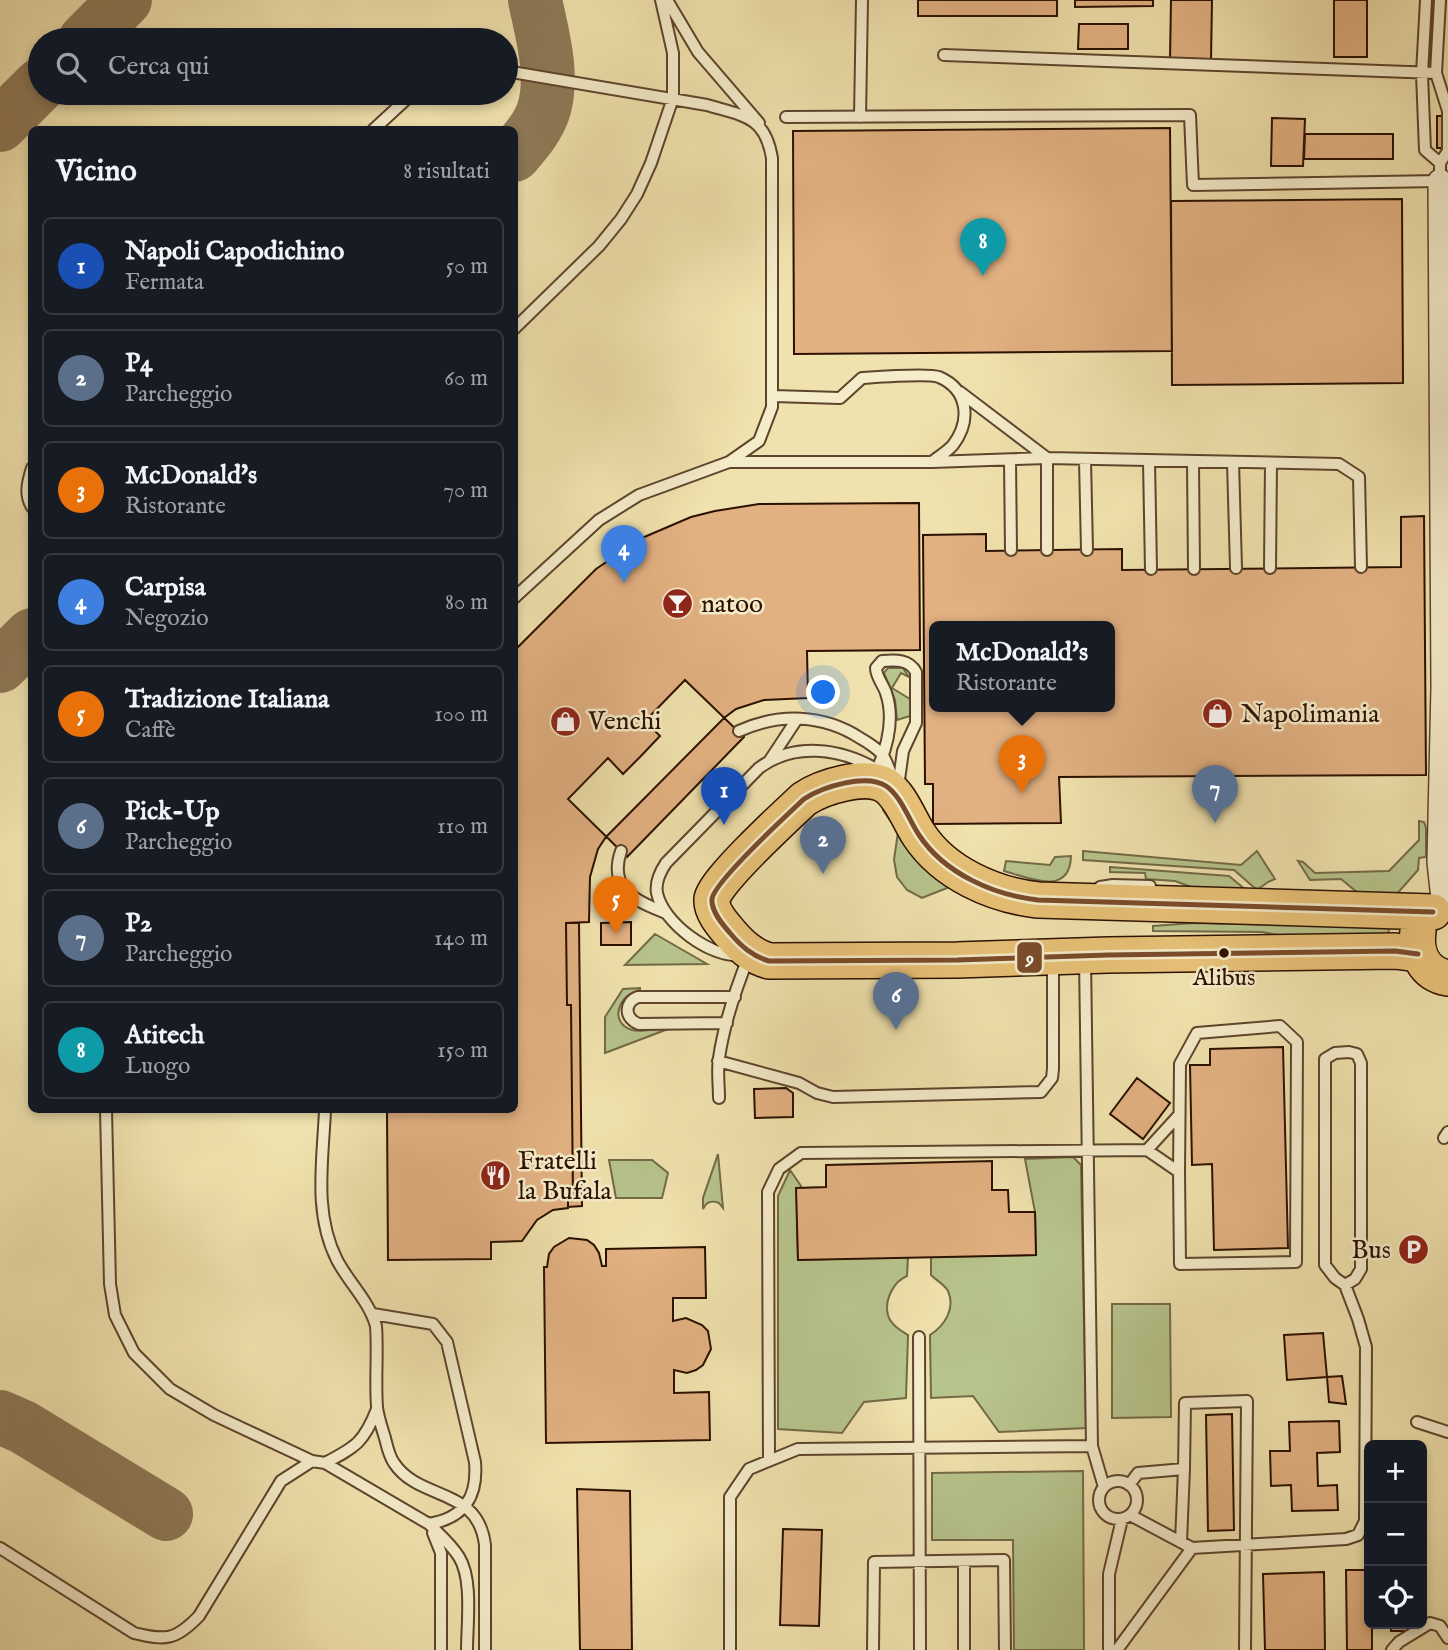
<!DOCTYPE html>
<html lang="it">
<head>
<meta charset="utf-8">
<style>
  body { margin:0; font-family:"IM FELL English",serif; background:#20242c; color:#f1f3f6 }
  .controls { position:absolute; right:21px; bottom:21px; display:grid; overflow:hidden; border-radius:10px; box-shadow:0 4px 10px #0003 }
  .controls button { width:63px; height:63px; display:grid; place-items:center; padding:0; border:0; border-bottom:2px solid #363941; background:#171b24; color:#f1f3f6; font:35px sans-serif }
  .you { position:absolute; left:824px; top:693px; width:24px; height:24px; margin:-18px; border:5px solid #fff; border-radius:50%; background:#1a73e8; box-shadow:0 0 0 10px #1a73e833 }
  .badge { display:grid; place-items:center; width:46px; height:46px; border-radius:50%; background:#0f766e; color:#fff; font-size:23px; font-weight:700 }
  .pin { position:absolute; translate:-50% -58px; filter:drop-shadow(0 2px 4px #0008) }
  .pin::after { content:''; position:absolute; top:37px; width:24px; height:21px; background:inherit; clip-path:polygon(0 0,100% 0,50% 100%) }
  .popup { position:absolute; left:929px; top:621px; width:186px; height:91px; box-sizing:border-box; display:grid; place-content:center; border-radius:10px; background:#171b24; filter:drop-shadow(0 2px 5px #0005); font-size:23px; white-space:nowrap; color:#9ea1a6 }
  .popup b { font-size:26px; color:#f1f3f6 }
  .popup::after { content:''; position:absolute; left:50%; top:100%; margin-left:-14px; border:14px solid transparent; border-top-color:#171b24 }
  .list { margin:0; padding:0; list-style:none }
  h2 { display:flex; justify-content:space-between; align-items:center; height:91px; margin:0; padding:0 28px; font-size:30px }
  h2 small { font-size:23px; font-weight:400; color:#9ea1a6 }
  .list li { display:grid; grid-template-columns:46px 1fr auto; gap:21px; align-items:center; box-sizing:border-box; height:98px; margin:0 14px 14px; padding:0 14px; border:2px solid #363941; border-radius:10px }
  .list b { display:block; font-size:26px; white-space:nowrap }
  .list p { margin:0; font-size:23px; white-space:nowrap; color:#9ea1a6 }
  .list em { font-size:23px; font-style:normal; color:#9ea1a6 }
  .icon { flex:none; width:38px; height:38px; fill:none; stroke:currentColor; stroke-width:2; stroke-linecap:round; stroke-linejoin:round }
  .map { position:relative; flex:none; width:1448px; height:1650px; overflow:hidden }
  .search { position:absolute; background:#171b24; box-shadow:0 4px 10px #0003; left:28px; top:28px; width:490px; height:77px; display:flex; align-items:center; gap:18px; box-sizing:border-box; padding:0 24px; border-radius:38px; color:#9ea1a6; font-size:26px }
  .panel { position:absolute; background:#171b24; box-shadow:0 4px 10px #0003; left:28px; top:126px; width:490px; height:987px; border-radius:10px }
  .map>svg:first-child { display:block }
</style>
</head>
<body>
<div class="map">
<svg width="1448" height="1650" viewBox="0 0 1448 1650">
  <rect width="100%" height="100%" fill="#f0e2ae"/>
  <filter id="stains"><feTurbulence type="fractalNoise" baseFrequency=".00286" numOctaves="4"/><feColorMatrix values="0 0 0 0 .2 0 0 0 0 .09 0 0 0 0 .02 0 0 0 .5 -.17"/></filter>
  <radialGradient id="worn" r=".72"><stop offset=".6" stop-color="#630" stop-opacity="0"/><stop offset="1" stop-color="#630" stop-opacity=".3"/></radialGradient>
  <path fill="#b7c48c" stroke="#726a46" stroke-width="2" d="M 888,668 L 903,668 L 909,677 L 901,673 L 892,688 L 910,699 L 910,716 L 897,720 L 895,700 L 884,673 Z
    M 887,807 L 957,884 L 922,898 L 907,890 L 897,877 L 894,860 L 898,832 L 883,810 Z
    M 1419,821 L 1424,822 L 1426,828 L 1426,857 L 1419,858 L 1418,870 L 1396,895 L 1358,893 L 1341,879 L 1310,880 L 1298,861 L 1303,862 L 1315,873 L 1389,871 L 1419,840 Z
    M 1083,851 L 1241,865 L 1257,851 L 1275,879 L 1268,882 L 1257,890 L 1234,870 L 1083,860 Z
    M 1071,856 C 1070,897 1029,878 1004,871 L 1006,861 L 1050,865 L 1055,857 Z
    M 1110,867 L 1229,876 L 1252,895 L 1205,892 L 1175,881 L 1146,879 L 1145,873 L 1110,872 Z
    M 1193,923 L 1389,927 L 1388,936 L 1278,935 L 1262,932 L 1153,931 L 1153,926 Z
    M 655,934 L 707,964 L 625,965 Z
    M 640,988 L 640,990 C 619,994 608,1022 632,1030 C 642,1033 656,1028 666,1027 L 668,1029 L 605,1053 L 605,1017 L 623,989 Z
    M 718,1154 L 723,1208 L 719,1203 C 712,1200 706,1202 703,1209 L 703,1198 Z
    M 1073,1157 L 1081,1165 L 1086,1428 L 999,1432 L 973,1396 L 931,1398 L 930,1335 C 944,1326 956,1309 948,1291 C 945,1285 936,1280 931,1275 L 931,1257 L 1036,1255 L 1035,1212 L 1025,1159 Z
    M 652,1160 L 668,1173 L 662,1198 L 616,1198 L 609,1160 Z
    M 790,1170 L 801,1186 L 797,1222 L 798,1260 L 908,1257 L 907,1276 C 894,1281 884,1300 888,1315 C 890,1324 900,1330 908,1335 L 906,1398 L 864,1402 L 842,1433 L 778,1429 L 778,1196 Z
    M 1112,1304 L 1170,1304 L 1171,1417 L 1112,1418 Z
    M 1083,1471 L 1084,1650 L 1014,1650 L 1013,1540 L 932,1540 L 932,1473 Z"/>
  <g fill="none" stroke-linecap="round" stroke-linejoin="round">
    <path stroke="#8e7957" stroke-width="54" d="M 85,40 L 125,0
      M 0,125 L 40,85
      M 514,155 C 526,141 539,126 544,109 C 554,74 542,34 535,0
      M 0,666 L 32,635
      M 0,1417 L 23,1427 L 166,1514"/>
  </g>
  <path fill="#e2b182" stroke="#2c1000" stroke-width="2" fill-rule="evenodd" d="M 918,0 L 1057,0 L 1057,16 L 918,16 Z
    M 1075,0 L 1153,0 L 1153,6 L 1075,7 Z
    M 1171,0 L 1212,0 L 1211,61 L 1170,60 Z
    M 1334,0 L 1367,0 L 1367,57 L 1334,57 Z
    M 1079,24 L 1128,24 L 1128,49 L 1078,49 Z
    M 1437,116 L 1448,116 L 1448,148 L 1437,148 Z
    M 1272,118 L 1305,119 L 1303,166 L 1271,166 Z
    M 1170,128 L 1172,351 L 794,354 L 793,131 Z
    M 1305,134 L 1393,134 L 1393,159 L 1304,159 Z
    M 1402,199 L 1403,383 L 1172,385 L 1171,201 Z
    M 919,503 L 920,650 L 807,651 L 808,698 L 764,700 L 736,709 L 724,718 L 606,837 L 598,849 L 590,877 L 589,922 L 566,923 L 567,1005 L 571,1005 L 573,1198 L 568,1198 L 568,1208 L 553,1210 L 537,1220 L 522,1241 L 491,1242 L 491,1259 L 388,1260 L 387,1110 L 514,1110 L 514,651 L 596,569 L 642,538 L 691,517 L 715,511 L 759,504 Z
    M 1424,516 L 1426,775 L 1059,777 L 1061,823 L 933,824 L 933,784 L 925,784 L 923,535 L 986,534 L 986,551 L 1122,549 L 1122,570 L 1401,567 L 1401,517 ZM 934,627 L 1110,627 L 1110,707 L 934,707 Z
    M 685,680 L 744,737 L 627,857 L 568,799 L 608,758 L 623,774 L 640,757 L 660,736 L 645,721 Z
    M 631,922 L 631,945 L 601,945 L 601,923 Z
    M 566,923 L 579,923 L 582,1206 L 568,1207 L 568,1198 L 573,1198 L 571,1005 L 567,1005 Z
    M 1283,1047 L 1288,1248 L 1214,1250 L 1212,1164 L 1192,1165 L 1190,1065 L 1210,1065 L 1210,1049 Z
    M 1137,1078 L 1170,1103 L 1143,1139 L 1110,1114 Z
    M 786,1088 L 793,1093 L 793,1117 L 755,1118 L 754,1089 Z
    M 992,1161 L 992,1190 L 1008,1190 L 1009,1212 L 1035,1212 L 1036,1255 L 798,1260 L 796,1188 L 826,1187 L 826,1165 Z
    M 569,1238 L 587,1240 L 594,1245 L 599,1253 L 602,1266 L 606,1266 L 606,1249 L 705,1247 L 706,1298 L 673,1298 L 673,1321 L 686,1318 L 702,1325 L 708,1331 L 711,1349 L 703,1365 L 696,1370 L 687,1373 L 674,1370 L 674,1393 L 709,1392 L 710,1440 L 546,1443 L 544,1267 L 547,1267 L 549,1254 L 554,1247 Z
    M 1323,1333 L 1327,1377 L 1287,1380 L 1284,1335 Z
    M 1342,1376 L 1346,1404 L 1329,1402 L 1327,1377 Z
    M 1232,1414 L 1234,1530 L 1208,1531 L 1206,1415 Z
    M 1339,1421 L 1340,1452 L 1317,1453 L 1318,1486 L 1337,1485 L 1338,1510 L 1292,1511 L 1291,1485 L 1271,1486 L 1270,1451 L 1290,1451 L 1289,1422 Z
    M 577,1489 L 630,1491 L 632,1650 L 580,1650 Z
    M 783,1529 L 822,1530 L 819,1626 L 780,1625 Z
    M 1346,1570 L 1369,1570 L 1369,1624 L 1372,1624 L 1372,1650 L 1347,1650 Z
    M 1324,1572 L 1325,1650 L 1265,1650 L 1263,1574 Z
    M 1391,1624 L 1408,1624 L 1408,1631 L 1391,1631 Z"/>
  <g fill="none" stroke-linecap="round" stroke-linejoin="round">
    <defs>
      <path id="service" d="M 667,0 L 698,52 L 759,123
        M 1426,0 L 1422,74 L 1425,150 L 1440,163
        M 944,55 L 1436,73
        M 506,71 L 707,105 C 744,116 765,116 772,158 L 772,407 L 759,441 L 729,462
        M 786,117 L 1190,115 L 1193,185 L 1440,181 L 1440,163 L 1448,151 L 1448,111 L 1436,73 L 1440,0
        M 860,117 L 862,0
        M 373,130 L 413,93
        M 514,329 L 599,246 L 621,219 L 637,194 L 651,163 L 673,98 L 673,53 L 661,0
        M 960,392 L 1047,458
        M 773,396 L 840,398 L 862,378 C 877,377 928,373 939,377 C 969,390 971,421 953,445 C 948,451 938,457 932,462
        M 1047,458 L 1047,550
        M 1010,460 L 1011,550
        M 1085,460 L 1087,550
        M 1149,461 L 1151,569
        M 1193,462 L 1194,569
        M 1233,462 L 1236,568
        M 32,468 C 28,481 24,495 32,507
        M 1270,568 L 1271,463
        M 514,598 L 599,520 L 639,495 L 729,462 L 932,462 L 1047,458 L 1339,464 L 1359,477 L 1361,567
        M 739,731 C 779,713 823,714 860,738 C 867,742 876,748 882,754 C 887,761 890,772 893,779
        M 770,760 L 797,719
        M 875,774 C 887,749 895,720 886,693 C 883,684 876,677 876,668 L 882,661 C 896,660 909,659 916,672 L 916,723 L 903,751 L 898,787
        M 621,851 C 608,889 635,901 666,913
        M 1100,887 L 1113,885 L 1150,886
        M 740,955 C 711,958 663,923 657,893 C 655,882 660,872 666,863 L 759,768 C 794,742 840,748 876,769
        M 1085,959 L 1092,1446 L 1104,1487
        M 727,1023 L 639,1024 C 625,1019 623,1003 638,997 L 735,997
        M 1349,1052 L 1357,1054 L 1361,1063 L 1361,1269 L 1355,1279 L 1345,1285 L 1335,1278 L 1325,1265 L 1325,1059 L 1335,1053 Z
        M 718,1061 L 799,1083 L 817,1093 L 833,1097 L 1041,1092 L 1052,1078 L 1053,1069 L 1053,962
        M 719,1098 C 719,1085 717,1071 719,1058 C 724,1024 736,988 749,956
        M 106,1110 L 110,1284 L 115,1315 L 134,1353 L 170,1389 L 214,1415 L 312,1461 L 325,1463 L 429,1524 C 464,1518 478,1498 475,1462 L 447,1342 L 433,1324 L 373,1314
        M 325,1110 C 323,1160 313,1213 337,1260 C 349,1283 369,1301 376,1326 C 378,1353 375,1380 377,1407 C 378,1417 382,1428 385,1438 C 387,1446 389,1456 394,1463 C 420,1502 478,1486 485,1545 L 485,1650
        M 1444,1138 L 1448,1132
        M 1147,1150 L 1179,1115
        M 919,1337 L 920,1650
        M 1417,1422 L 1448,1432
        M 769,1461 L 768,1192 L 779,1169 L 801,1153 L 1147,1150 L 1179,1172 L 1180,1264 L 1296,1262 L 1297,1042 L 1280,1026 L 1197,1033 L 1180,1064 L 1179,1172
        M 325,1463 C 356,1447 364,1442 377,1409
        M 1184,1469 L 1185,1403 L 1247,1401 L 1245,1650
        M1099 1500a19 19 0 1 1 38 0a19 19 0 1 1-38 0Z
        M 1129,1485 L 1138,1473 L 1184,1469 L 1181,1542
        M 429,1524 C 439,1534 451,1544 459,1557 C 473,1579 467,1624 467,1650
        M 433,1533 L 441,1553 L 441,1650
        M 0,1548 L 134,1633 C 166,1641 176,1640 199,1616 L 281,1481 L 312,1461
        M 1192,1548 L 1346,1539 L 1358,1535 L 1365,1521 L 1366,1347 L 1358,1319 L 1345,1285
        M 964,1562 L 964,1650
        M 730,1650 L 730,1497 L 749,1469 L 798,1449 L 1092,1446
        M 873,1650 L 874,1562 L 1004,1560 L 1005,1650
        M 1109,1650 L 1109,1574 L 1122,1519
        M 1117,1650 L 1192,1548 L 1130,1515
        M 1392,1650 L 1399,1642 L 1430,1623 L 1440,1626 L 1448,1638"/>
      <path id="minor" d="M 1440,181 L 1443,687 L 1439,862 L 1444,908"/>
      <path id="primary" d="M 1418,931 C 1415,953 1424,974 1448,978
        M 1418,954 L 1395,951 L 1108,955 L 957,960 L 769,961 C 752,956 741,946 730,933 C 722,924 711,911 712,899 C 714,882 788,814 804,799 C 822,787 866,773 886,786 C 901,796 909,820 919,835 C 944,873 993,895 1038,900 L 1433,912"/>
    </defs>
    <use href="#service" stroke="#5d442c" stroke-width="14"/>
    <use href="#minor" stroke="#5d442c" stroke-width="26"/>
    <use href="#primary" stroke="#2c1000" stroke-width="38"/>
    <use href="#service" stroke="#f5ecca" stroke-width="10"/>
    <use href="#minor" stroke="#f5ecca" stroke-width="23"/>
    <use href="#primary" stroke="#e8c177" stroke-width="35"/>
    <defs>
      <path id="bus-1" d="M 1418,954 L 1395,951 L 1108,955 L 957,960 L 769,961 C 752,956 741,946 730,933 C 722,924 711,911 712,899 C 714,882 788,814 804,799 C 822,787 866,773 886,786 C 901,796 909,820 919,835 C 944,873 993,895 1038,900 L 1433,912"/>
    </defs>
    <use href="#bus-1" stroke="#f5ecca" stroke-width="10"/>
    <use href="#bus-1" stroke="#7a4b2a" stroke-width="5"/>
  </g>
  <defs>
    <symbol id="bar-disc" viewBox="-11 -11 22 22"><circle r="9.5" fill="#8f2418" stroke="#f5ecca"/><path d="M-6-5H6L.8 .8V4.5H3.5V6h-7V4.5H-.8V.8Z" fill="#fff"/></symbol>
    <symbol id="shop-disc" viewBox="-11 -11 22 22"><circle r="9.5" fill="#8f2418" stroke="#f5ecca"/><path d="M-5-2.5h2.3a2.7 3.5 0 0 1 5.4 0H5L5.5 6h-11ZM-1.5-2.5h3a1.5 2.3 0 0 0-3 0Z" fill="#fff"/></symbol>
    <symbol id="restaurant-disc" viewBox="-11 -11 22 22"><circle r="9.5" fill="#8f2418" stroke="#f5ecca"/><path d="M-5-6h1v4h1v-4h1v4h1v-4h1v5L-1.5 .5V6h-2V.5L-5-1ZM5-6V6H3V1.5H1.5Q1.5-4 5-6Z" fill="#fff"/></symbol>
    <symbol id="parking-disc" viewBox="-11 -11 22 22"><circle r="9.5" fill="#8f2418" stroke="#f5ecca"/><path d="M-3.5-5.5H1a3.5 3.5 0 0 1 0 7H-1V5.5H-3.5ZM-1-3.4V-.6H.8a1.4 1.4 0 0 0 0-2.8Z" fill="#fff"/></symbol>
  </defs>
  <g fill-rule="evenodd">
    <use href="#bar-disc" x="660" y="586" width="35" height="35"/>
    <use href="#shop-disc" x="1200" y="696" width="35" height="35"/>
    <use href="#shop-disc" x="548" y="704" width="35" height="35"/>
    <use href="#restaurant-disc" x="478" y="1158" width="35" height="35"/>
    <use href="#parking-disc" x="1396" y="1232" width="35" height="35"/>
  </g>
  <circle fill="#2c1000" stroke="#f5ecca" stroke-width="2.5" cx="1224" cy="953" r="6"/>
  <g text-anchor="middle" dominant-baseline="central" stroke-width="5" stroke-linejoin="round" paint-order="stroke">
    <g font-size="24" fill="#2c1000" stroke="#f5ecca">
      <text x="1224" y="978">Alibus</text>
    </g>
    <g font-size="26" fill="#2c1000" stroke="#f5ecca" text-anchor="start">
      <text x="701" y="604">natoo</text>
      <text x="1241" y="714">Napolimania</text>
      <text x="588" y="721">Venchi</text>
      <text x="518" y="1161">Fratelli<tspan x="518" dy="30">la Bufala</tspan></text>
      <text x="1391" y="1250" text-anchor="end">Bus</text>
    </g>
  </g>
  <rect stroke="#f5ecca" stroke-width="2.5" x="1016" y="941" width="27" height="33" rx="7" fill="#7a4b2a"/>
  <g font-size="19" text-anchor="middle" font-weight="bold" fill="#fff">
    <text x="1030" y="964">9</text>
  </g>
  <rect width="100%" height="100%" filter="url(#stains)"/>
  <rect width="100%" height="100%" fill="url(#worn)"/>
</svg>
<div class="controls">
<button>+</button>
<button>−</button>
<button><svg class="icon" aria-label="locate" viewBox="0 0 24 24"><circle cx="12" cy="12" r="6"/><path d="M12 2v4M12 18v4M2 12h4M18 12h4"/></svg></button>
</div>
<div class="you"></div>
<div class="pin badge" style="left:724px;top:825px;background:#1a4fb4">1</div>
<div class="pin badge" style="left:823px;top:874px;background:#5c6f8a">2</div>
<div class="pin badge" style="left:1022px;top:793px;background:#e8710a">3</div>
<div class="popup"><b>McDonald's</b>Ristorante</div>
<div class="pin badge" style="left:624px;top:583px;background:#3f7fe0">4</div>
<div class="pin badge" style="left:616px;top:934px;background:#e8710a">5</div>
<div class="pin badge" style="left:896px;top:1030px;background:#5c6f8a">6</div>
<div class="pin badge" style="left:1215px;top:823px;background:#5c6f8a">7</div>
<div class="pin badge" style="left:983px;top:276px;background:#0f9aa8">8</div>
<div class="search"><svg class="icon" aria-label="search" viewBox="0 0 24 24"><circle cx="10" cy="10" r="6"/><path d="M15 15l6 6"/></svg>Cerca qui</div>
<section class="panel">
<h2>Vicino<small>8 risultati</small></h2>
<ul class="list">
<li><span class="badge" style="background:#1a4fb4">1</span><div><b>Napoli Capodichino</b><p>Fermata</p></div><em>50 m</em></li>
<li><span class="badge" style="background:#5c6f8a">2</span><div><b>P4</b><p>Parcheggio</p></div><em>60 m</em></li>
<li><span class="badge" style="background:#e8710a">3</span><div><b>McDonald's</b><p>Ristorante</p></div><em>70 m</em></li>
<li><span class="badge" style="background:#3f7fe0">4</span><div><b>Carpisa</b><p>Negozio</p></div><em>80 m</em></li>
<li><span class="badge" style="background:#e8710a">5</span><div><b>Tradizione Italiana</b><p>Caffè</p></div><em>100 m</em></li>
<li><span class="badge" style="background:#5c6f8a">6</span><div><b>Pick-Up</b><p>Parcheggio</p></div><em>110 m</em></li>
<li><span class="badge" style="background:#5c6f8a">7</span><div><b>P2</b><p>Parcheggio</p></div><em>140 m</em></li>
<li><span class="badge" style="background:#0f9aa8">8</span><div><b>Atitech</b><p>Luogo</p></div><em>150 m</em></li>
</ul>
</section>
</div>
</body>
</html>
